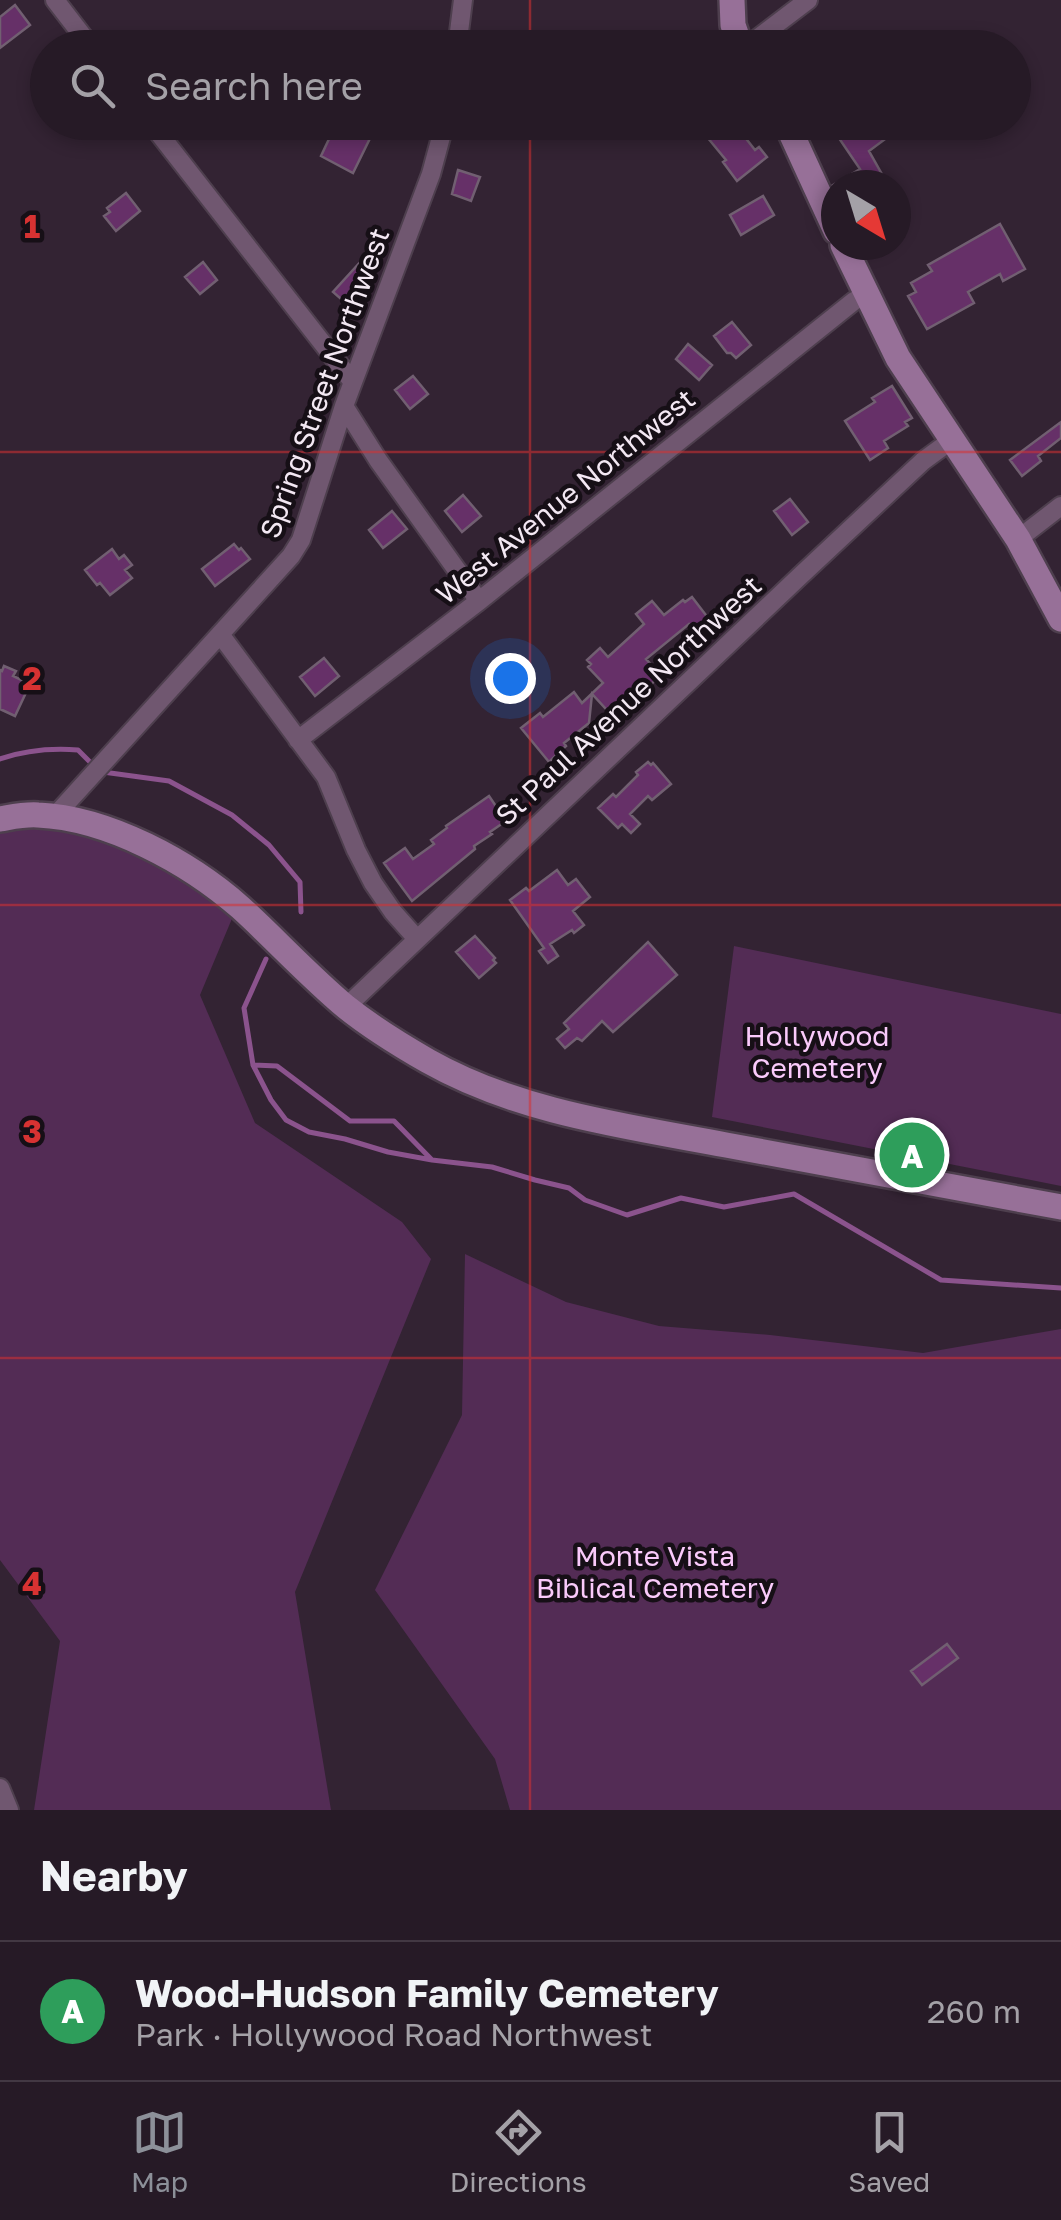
<!DOCTYPE html>
<html lang="en">
<head>
<meta charset="utf-8">
<style>
  body { margin:0; font-family:"Golos Text",sans-serif; background:#322732; color:#f1f3f6 }
  .compass { position:absolute; left:821px; top:170px; width:90px; height:90px; border-radius:50%; background:#261a26; box-shadow:0 5px 15px #0003; rotate:142deg }
  .you { position:absolute; left:510px; top:678px; width:35px; height:35px; margin:-25px; border:8px solid #fff; border-radius:50%; background:#1a73e8; box-shadow:0 0 0 15px #1a73e833 }
  .badge { display:grid; place-items:center; width:65px; height:65px; border-radius:50%; background:#8c9099; color:#fff; font-size:32px; font-weight:700 }
  .pin { position:absolute; translate:-50% -50%; border:5px solid #fff; box-shadow:0 2px 10px #0006 }
  .list { margin:0; padding:0; list-style:none }
  h2 { display:flex; justify-content:space-between; align-items:center; height:130px; margin:0; padding:0 40px; font-size:42px }
  h2 small { font-size:32px; font-weight:400; color:#a4a1a7 }
  .list li { display:grid; grid-template-columns:65px 1fr auto; gap:30px; align-items:center; box-sizing:border-box; height:140px; padding:0 40px; border-top:2px solid #423843 }
  .list b { display:block; font-size:38px; white-space:nowrap }
  .list p { margin:0; font-size:32px; white-space:nowrap; color:#a4a1a7 }
  .list em { font-size:32px; font-style:normal; color:#a4a1a7 }
  .icon { flex:none; width:55px; height:55px; fill:none; stroke:currentColor; stroke-width:2; stroke-linecap:round; stroke-linejoin:round }
  .map { position:relative; flex:none; width:1061px; height:1810px; overflow:hidden }
  .search { position:absolute; background:#261a26; box-shadow:0 5px 15px #0003; left:30px; right:30px; top:30px; height:110px; display:flex; align-items:center; gap:25px; box-sizing:border-box; padding:0 35px; border-radius:55px; color:#a4a1a7; font-size:38px }
  .sheet { height:270px; background:#261a26 }
  nav { display:flex; justify-content:space-around; align-items:center; box-sizing:border-box; height:140px; border-top:2px solid #423843; background:#261a26; font-size:28px; color:#a4a1a7 }
  nav a { display:grid; justify-items:center; gap:5px }
  nav .on { color:#8c9099 }
  .map>svg:first-child { display:block }
</style>
</head>
<body>
<div class="map">
<svg width="1061" height="1810" viewBox="0 0 1061 1810">
  <rect width="100%" height="100%" fill="#332333"/>
  <path fill="#532c55" d="M 0,815 L 142,847 L 236,909 L 200,995 L 255,1123 L 402,1222 L 431,1259 L 295,1592 L 331,1810 L 34,1810 L 60,1641 L 0,1560 Z
    M 734,946 L 1061,1014 L 1061,1186 L 712,1117 Z
    M 465,1254 L 566,1302 L 659,1326 L 770,1335 L 923,1353 L 1061,1329 L 1061,1810 L 510,1810 L 495,1759 L 375,1590 L 462,1415 Z"/>
  <g fill="none" stroke-linecap="round" stroke-linejoin="round">
    <path stroke="#8b538d" stroke-width="5" d="M 0,759 C 26,750 51,748 78,750 L 94,766
      M 103,772 L 169,781 L 232,815 L 269,845 L 300,882 L 301,912
      M 266,959 L 244,1008 L 253,1065 L 277,1066 L 350,1121 L 394,1121 L 432,1160 L 492,1167 L 535,1180 L 569,1188 L 585,1200 L 627,1215 L 681,1198 L 724,1207 L 794,1194 L 941,1280 L 1061,1288
      M 253,1065 L 271,1100 L 286,1120 L 309,1132 L 345,1139 L 388,1152 L 432,1160"/>
  </g>
  <path fill="#663068" stroke="#715f71" stroke-width="2.5" d="M 15,5 L 30,25 L 0,48 L 0,17 Z
    M 337,122 L 378,122 L 353,173 L 321,156 Z
    M 725,122 L 733,122 L 755,150 L 759,147 L 767,157 L 737,181 L 723,162 L 726,160 L 707,137 Z
    M 828,122 L 908,122 L 869,151 L 888,185 L 833,185 L 860,169 Z
    M 458,170 L 480,177 L 471,201 L 452,194 Z
    M 126,193 L 140,211 L 116,231 L 104,216 L 110,212 L 107,208 Z
    M 763,196 L 774,215 L 741,235 L 730,215 Z
    M 1000,224 L 1025,269 L 1003,281 L 1000,274 L 968,292 L 974,303 L 927,329 L 908,296 L 916,292 L 911,283 L 932,271 L 928,265 Z
    M 363,259 L 373,268 L 364,277 L 369,282 L 348,305 L 333,292 Z
    M 203,262 L 217,280 L 200,294 L 185,277 Z
    M 732,322 L 751,345 L 736,358 L 731,353 L 727,353 L 714,336 Z
    M 688,344 L 712,365 L 699,380 L 676,359 Z
    M 413,376 L 428,394 L 410,409 L 395,390 Z
    M 892,386 L 912,418 L 905,422 L 908,426 L 884,441 L 888,448 L 870,460 L 845,421 L 875,402 L 872,398 Z
    M 1061,422 L 1061,438 L 1038,456 L 1041,461 L 1022,476 L 1010,460 Z
    M 463,495 L 481,516 L 462,532 L 445,511 Z
    M 790,499 L 808,522 L 792,535 L 774,511 Z
    M 392,511 L 407,529 L 383,548 L 369,530 Z
    M 234,544 L 239,550 L 241,548 L 250,559 L 215,586 L 202,569 Z
    M 112,549 L 119,559 L 124,555 L 132,565 L 125,570 L 132,578 L 110,595 L 100,583 L 97,585 L 85,570 Z
    M 692,597 L 712,623 L 697,635 L 689,624 L 646,659 L 661,675 L 632,702 L 635,705 L 617,721 L 592,694 L 589,723 L 564,743 L 566,746 L 549,762 L 521,728 L 540,713 L 543,717 L 574,692 L 582,703 L 603,683 L 588,667 L 591,664 L 587,660 L 600,648 L 608,657 L 644,624 L 636,614 L 652,601 L 664,615 L 683,600 L 685,602 Z
    M 324,658 L 339,676 L 315,696 L 300,677 Z
    M 4,666 L 16,671 L 13,676 L 30,684 L 15,716 L 0,709 L 0,670 L 2,671 Z
    M 648,762 L 651,765 L 653,763 L 671,784 L 652,800 L 648,796 L 630,814 L 640,824 L 631,833 L 622,824 L 618,828 L 598,808 L 613,794 L 616,797 L 638,775 L 636,772 Z
    M 489,796 L 506,821 L 490,832 L 492,834 L 474,846 L 475,849 L 412,901 L 384,863 L 405,848 L 413,859 L 434,844 L 431,840 L 447,828 L 446,826 Z
    M 557,870 L 568,885 L 576,879 L 590,897 L 573,911 L 584,925 L 574,933 L 572,930 L 550,944 L 558,956 L 548,963 L 539,951 L 544,948 L 510,900 L 526,888 L 529,891 Z
    M 475,936 L 495,958 L 493,960 L 496,963 L 479,978 L 456,952 Z
    M 648,942 L 677,975 L 613,1032 L 602,1021 L 582,1041 L 577,1038 L 565,1048 L 557,1039 L 569,1029 L 564,1023 Z
    M 947,1644 L 958,1658 L 922,1685 L 911,1671 Z"/>
  <g fill="none" stroke-linecap="round" stroke-linejoin="round">
    <defs>
      <path id="street" d="M 55,0 L 92,48
        M 457,48 L 463,0
        M 745,48 L 808,0
        M 150,122 L 352,381
        M 344,406 L 378,460 L 479,601
        M 1018,539 L 1061,506
        M 220,634 L 326,777 L 356,850 L 373,883 L 393,912 L 417,939
        M 298,740 L 479,601 L 854,301 L 866,295
        M 54,817 L 291,556 L 301,540 L 344,406 L 431,174 L 445,122
        M 346,1007 L 799,577 L 923,461 L 953,439
        M 0,1788 L 9,1810"/>
      <path id="secondary" d="M 732,0 L 733,25 L 741,48
        M 786,122 L 836,231
        M 843,245 L 898,358 L 1018,539 L 1061,619
        M 0,819 C 12,817 25,814 38,815 C 108,818 189,862 241,908 C 276,940 309,976 346,1007 C 371,1027 400,1045 428,1061 C 518,1112 625,1126 726,1145 C 837,1166 949,1186 1061,1207"/>
    </defs>
    <use href="#street" stroke="#4e3f4e" stroke-width="22"/>
    <use href="#secondary" stroke="#4e3f4e" stroke-width="30"/>
    <use href="#street" stroke="#705770" stroke-width="18"/>
    <use href="#secondary" stroke="#977098" stroke-width="25"/>
  </g>
  <path fill="none" stroke="#d73232" stroke-width="2.5" stroke-opacity="0.55" d="M 530,0 L 530,48M 530,122 L 530,1810M 0,452 L 1061,452M 0,905 L 1061,905M 0,1358 L 1061,1358"/>
  <g text-anchor="middle" dominant-baseline="central" stroke-width="9" stroke-linejoin="round" paint-order="stroke">
    <g font-size="28" fill="#f3e8f3" stroke="#160f16">
      <text transform="translate(324 383) rotate(-70)">Spring Street Northwest</text>
      <text transform="translate(565 496) rotate(-39)">West Avenue Northwest</text>
      <text transform="translate(628 700) rotate(-43)">St Paul Avenue Northwest</text>
    </g>
    <g font-size="28" fill="#facafb" stroke="#160f16">
      <text x="817" y="1035">Hollywood<tspan x="817" dy="32">Cemetery</tspan></text>
      <text x="655" y="1555">Monte Vista<tspan x="655" dy="32">Biblical Cemetery</tspan></text>
    </g>
  </g>
  <g font-size="32" text-anchor="middle" font-weight="bold" fill="#d73232" stroke="#160f16" stroke-width="9" stroke-linejoin="round" paint-order="stroke">
    <text x="32" y="238">1</text>
    <text x="32" y="690">2</text>
    <text x="32" y="1143">3</text>
    <text x="32" y="1595">4</text>
  </g>
</svg>
<svg class="compass" viewBox="-18 -18 36 36"><path d="M0-13l5 13h-10z" fill="#e53935"/><path d="M0 13l5-13h-10z" fill="#a4a1a7"/></svg>
<div class="you"></div>
<div class="pin badge" style="left:912px;top:1155px;background:#2e9e5b">A</div>
<div class="search"><svg class="icon" aria-label="search" viewBox="0 0 24 24"><circle cx="10" cy="10" r="6"/><path d="M15 15l6 6"/></svg>Search here</div>
</div>
<section class="sheet">
<h2>Nearby<small></small></h2>
<ul class="list">
<li><span class="badge" style="background:#2e9e5b">A</span><div><b>Wood-Hudson Family Cemetery</b><p>Park · Hollywood Road Northwest</p></div><em>260 m</em></li>
</ul>
</section>
<nav>
<a class="on"><svg class="icon" aria-label="map" viewBox="0 0 24 24"><path d="M3 6l6-2 6 2 6-2v14l-6 2-6-2-6 2zM9 4v14M15 6v14"/></svg>Map</a>
<a><svg class="icon" aria-label="directions" viewBox="0 0 24 24"><path d="M12 3l9 9-9 9-9-9zM9 14v-3h6M13 9l2 2-2 2"/></svg>Directions</a>
<a><svg class="icon" aria-label="saved" viewBox="0 0 24 24"><path d="M7 4h10v16l-5-4-5 4z"/></svg>Saved</a>
</nav>
</body>
</html>
